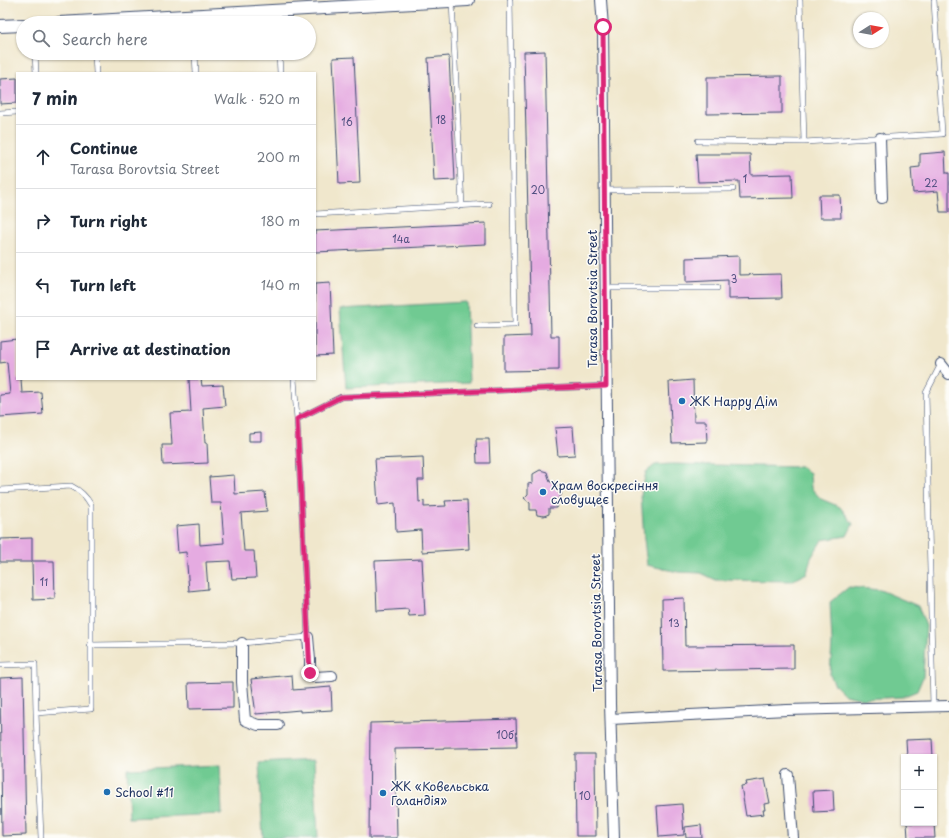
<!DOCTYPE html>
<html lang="en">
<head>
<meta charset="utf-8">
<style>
  body { margin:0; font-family:"Playpen Sans",sans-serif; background:#f6f6f7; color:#1f2937 }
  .controls { position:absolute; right:12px; bottom:12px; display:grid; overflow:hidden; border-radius:0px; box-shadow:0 1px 3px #0004 }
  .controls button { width:36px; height:36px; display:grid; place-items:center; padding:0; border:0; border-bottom:1px solid #e0e1e3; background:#fff; color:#1f2937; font:20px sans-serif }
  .compass { position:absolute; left:853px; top:12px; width:36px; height:36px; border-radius:50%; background:#fff; box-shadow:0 1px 3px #0004; rotate:79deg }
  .stop { position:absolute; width:12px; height:12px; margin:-9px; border:3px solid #db2777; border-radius:50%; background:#fff }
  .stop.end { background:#db2777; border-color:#fff; box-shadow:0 1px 4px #0008 }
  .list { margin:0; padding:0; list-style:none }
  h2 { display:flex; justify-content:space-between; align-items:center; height:52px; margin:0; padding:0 16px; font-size:17px }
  h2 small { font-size:13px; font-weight:400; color:#747a83 }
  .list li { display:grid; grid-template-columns:26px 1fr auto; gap:12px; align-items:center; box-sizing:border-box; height:64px; padding:0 16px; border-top:1px solid #e0e1e3 }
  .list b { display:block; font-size:15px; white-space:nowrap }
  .list p { margin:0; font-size:13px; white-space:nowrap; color:#747a83 }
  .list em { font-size:13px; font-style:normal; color:#747a83 }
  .icon { flex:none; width:22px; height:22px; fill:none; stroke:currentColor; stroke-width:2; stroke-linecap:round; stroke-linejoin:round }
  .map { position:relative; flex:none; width:949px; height:838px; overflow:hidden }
  .search { position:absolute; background:#fff; box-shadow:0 1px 3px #0004; left:16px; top:16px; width:300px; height:44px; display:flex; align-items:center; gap:10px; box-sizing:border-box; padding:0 14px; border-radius:22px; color:#747a83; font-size:15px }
  .panel { position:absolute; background:#fff; box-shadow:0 1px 3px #0004; left:16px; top:72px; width:300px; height:308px; border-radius:0px }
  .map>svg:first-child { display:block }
</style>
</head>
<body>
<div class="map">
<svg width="949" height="838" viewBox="0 0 949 838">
  <rect width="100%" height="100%" fill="#fdfcf7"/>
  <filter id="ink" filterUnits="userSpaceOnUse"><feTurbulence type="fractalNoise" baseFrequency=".025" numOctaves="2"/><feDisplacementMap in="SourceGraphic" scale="8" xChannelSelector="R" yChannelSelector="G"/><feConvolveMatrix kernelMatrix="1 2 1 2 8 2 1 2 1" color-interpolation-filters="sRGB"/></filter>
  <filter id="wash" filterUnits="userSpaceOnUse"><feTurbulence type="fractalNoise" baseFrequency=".012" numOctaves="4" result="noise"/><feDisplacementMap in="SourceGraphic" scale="16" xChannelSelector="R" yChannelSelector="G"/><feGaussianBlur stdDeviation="0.9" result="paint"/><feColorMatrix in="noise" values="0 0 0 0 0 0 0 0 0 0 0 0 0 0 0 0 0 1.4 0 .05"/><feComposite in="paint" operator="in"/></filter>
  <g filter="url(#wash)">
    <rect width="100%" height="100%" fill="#f0e7cc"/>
    <path fill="#70ca92" stroke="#467c78" d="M 466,302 L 469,383 L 346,388 L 340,309 Z
      M 672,464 L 801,467 L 810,473 L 811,488 L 821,499 L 840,507 L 853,524 L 847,536 L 822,540 L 811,558 L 807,573 L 791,581 L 716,580 L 701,573 L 678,572 L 647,565 L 644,539 L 641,495 L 646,472 L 655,465 Z
      M 849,587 L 880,590 L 918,606 L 926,626 L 923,677 L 917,691 L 902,697 L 863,699 L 845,695 L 835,685 L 830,675 L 832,643 L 830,602 Z
      M 314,760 L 318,838 L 263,838 L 259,763 Z
      M 220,765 L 222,814 L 129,818 L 127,769 Z"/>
    <g id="blocks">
      <path fill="#e5abe1" d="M 545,51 L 551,336 L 559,336 L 559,370 L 504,371 L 504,337 L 531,336 L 524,52 Z
        M 449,56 L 455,180 L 434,181 L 428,58 Z
        M 354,57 L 360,183 L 339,184 L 333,58 Z
        M 782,76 L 782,113 L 707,114 L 707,77 Z
        M 17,78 L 17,103 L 0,104 L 0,79 Z
        M 945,152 L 946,173 L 949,173 L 949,212 L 940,212 L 938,191 L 913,193 L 911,168 L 920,167 L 920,154 Z
        M 696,154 L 750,154 L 751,175 L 792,174 L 793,198 L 740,199 L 739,181 L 698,182 Z
        M 819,195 L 840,195 L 841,218 L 820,218 Z
        M 486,223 L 486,244 L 315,252 L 315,231 Z
        M 739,256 L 739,275 L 781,274 L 782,298 L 728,299 L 728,280 L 686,282 L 686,258 Z
        M 330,283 L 333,355 L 315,356 L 315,284 Z
        M 17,339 L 17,379 L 21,379 L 22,393 L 41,392 L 43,414 L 0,417 L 0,395 L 10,394 L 7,362 L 0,363 L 0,341 Z
        M 189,379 L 201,379 L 202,386 L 223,385 L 225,406 L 203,408 L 205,443 L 207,443 L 208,463 L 163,465 L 162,445 L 172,445 L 170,413 L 191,412 Z
        M 693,380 L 694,421 L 706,421 L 707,442 L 672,443 L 669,382 Z
        M 573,427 L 575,455 L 558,456 L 555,428 Z
        M 261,432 L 261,441 L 249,441 L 249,433 Z
        M 476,439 L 489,439 L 490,463 L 477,463 Z
        M 423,457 L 424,480 L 418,480 L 419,502 L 424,501 L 424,507 L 446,506 L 445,501 L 467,500 L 469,549 L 422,552 L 421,530 L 396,532 L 395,503 L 378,505 L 375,459 Z
        M 540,470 L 547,472 L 550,482 L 555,482 L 557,491 L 562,494 L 558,499 L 557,508 L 549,508 L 549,514 L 544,516 L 537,515 L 536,510 L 530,510 L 530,503 L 524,498 L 528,494 L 528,484 L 533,483 L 533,474 Z
        M 234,475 L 235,494 L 265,492 L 267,511 L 241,513 L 244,551 L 254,551 L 256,578 L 232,579 L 230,561 L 206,562 L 208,589 L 189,591 L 186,552 L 178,553 L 176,526 L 199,524 L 200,545 L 224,543 L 221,503 L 211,503 L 209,477 Z
        M 32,538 L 32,561 L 54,561 L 55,599 L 33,600 L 32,562 L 0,562 L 0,539 Z
        M 422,559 L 425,615 L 409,616 L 408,609 L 377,611 L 375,561 Z
        M 684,598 L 685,646 L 794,645 L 794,669 L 663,671 L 662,599 Z
        M 292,675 L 293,690 L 331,687 L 332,710 L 300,712 L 300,710 L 256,714 L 251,679 Z
        M 23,677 L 26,835 L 2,836 L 0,678 Z
        M 233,682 L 233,708 L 189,709 L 188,683 Z
        M 516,719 L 517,747 L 395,749 L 397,838 L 369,838 L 370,723 Z
        M 932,739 L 933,757 L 907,757 L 906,740 Z
        M 575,754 L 595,754 L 596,836 L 576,836 Z
        M 765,779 L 770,803 L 764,804 L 765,810 L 763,810 L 764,814 L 746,816 L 741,786 L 747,785 L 746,782 Z
        M 833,790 L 834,811 L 814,812 L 813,791 Z
        M 682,804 L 684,835 L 659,837 L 657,806 Z
        M 907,823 L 934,823 L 935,838 L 908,838 Z
        M 701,825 L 702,838 L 686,838 L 685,827 Z"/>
    </g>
  </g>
  <g filter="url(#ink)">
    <use href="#blocks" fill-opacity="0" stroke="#3b4b6e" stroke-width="1"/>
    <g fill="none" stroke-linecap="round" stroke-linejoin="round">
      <defs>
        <path id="service" d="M 800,0 L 804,142
          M 452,1 L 462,206
          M 276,12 L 277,23
          M 35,53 L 36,73
          M 95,53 L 96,73
          M 195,53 L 196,73
          M 279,53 L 280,73
          M 0,113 L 17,112
          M 698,141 L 804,142 L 942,134 L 934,0
          M 605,190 L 733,189
          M 315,214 L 489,204
          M 605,288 L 717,288
          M 477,326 L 515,325 L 510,0
          M 297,419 L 341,397 L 606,386
          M 0,490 L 71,486 C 81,491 86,496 91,505 L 91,709 L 36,713 L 35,664 L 0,665
          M 90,645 L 242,643 L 308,637 L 297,419 L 294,379
          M 933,706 L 926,393 L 941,364
          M 36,713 L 41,838"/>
        <path id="minor" d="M 601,0 L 603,27 L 610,704 L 614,838
          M 880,138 L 882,198
          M 941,364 L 949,374
          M 308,637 L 310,660 L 310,673 L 315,677 L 332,676
          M 242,643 L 242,682 L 245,720 L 258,725 L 278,725
          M 611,719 L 787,710 L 949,706
          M 788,775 L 793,838"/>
        <path id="tertiary" d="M 59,23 L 468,0
          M 0,26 L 23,25"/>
      </defs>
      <use href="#service" stroke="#3b4b6e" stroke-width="6"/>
      <use href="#minor" stroke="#3b4b6e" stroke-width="12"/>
      <use href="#tertiary" stroke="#3b4b6e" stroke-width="14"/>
      <use href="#service" stroke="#fff" stroke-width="5"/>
      <use href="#minor" stroke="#fff" stroke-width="10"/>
      <use href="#tertiary" stroke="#fff" stroke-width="12"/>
    </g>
  </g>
  <g fill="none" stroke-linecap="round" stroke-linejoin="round" filter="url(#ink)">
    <path stroke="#db2777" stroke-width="5" d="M 310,673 L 297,419 L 341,397 L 606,386 L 603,27"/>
  </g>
  <g fill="#1f6fb2" stroke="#fdfcf7" stroke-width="1.5">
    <circle cx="682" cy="401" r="4"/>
    <circle cx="543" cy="492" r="4"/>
    <circle cx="107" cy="792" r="4"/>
    <circle cx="383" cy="793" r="4"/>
  </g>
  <g text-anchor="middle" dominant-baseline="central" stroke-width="3" stroke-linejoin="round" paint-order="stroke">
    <g font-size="10" fill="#4e4e7f">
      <text x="441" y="119">18</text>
      <text x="347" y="121">16</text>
      <text x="745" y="178">1</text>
      <text x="931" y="182">22</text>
      <text x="538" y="189">20</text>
      <text x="401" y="238">14а</text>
      <text x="734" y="278">3</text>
      <text x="44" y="581">11</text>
      <text x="674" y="622">13</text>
      <text x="505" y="734">10б</text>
      <text x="585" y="795">10</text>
    </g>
    <g font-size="12" fill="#1b2f5e" stroke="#fdfcf7">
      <text transform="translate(592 299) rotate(-90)">Tarasa Borovtsia Street</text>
      <text transform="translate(596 623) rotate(-91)">Tarasa Borovtsia Street</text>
    </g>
    <g font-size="12" fill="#1b2f5e" stroke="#fdfcf7" text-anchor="start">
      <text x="690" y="401">ЖК Happy Дім</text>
      <text x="551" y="485">Храм воскресіння<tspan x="551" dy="14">словущеє</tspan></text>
      <text x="391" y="786">ЖК «Ковельська<tspan x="391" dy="14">Голандія»</tspan></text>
      <text x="115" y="792">School #11</text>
    </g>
  </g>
</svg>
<div class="controls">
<button>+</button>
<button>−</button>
</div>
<svg class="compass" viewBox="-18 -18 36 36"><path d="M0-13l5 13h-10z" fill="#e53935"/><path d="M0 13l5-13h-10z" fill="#747a83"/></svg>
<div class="stop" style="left:603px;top:27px"></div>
<div class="stop end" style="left:310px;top:673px"></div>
<div class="search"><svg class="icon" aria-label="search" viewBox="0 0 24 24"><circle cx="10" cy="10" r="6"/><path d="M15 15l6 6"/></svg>Search here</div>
<section class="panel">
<h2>7 min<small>Walk · 520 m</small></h2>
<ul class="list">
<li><svg class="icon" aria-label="ahead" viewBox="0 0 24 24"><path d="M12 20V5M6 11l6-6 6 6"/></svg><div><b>Continue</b><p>Tarasa Borovtsia Street</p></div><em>200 m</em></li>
<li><svg class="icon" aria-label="right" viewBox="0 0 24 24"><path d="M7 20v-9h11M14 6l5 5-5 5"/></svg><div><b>Turn right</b></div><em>180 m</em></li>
<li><svg class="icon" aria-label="left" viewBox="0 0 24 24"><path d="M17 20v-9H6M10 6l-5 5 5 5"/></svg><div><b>Turn left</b></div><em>140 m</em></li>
<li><svg class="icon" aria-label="arrive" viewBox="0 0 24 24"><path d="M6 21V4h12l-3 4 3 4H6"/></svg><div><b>Arrive at destination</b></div></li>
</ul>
</section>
</div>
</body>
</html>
